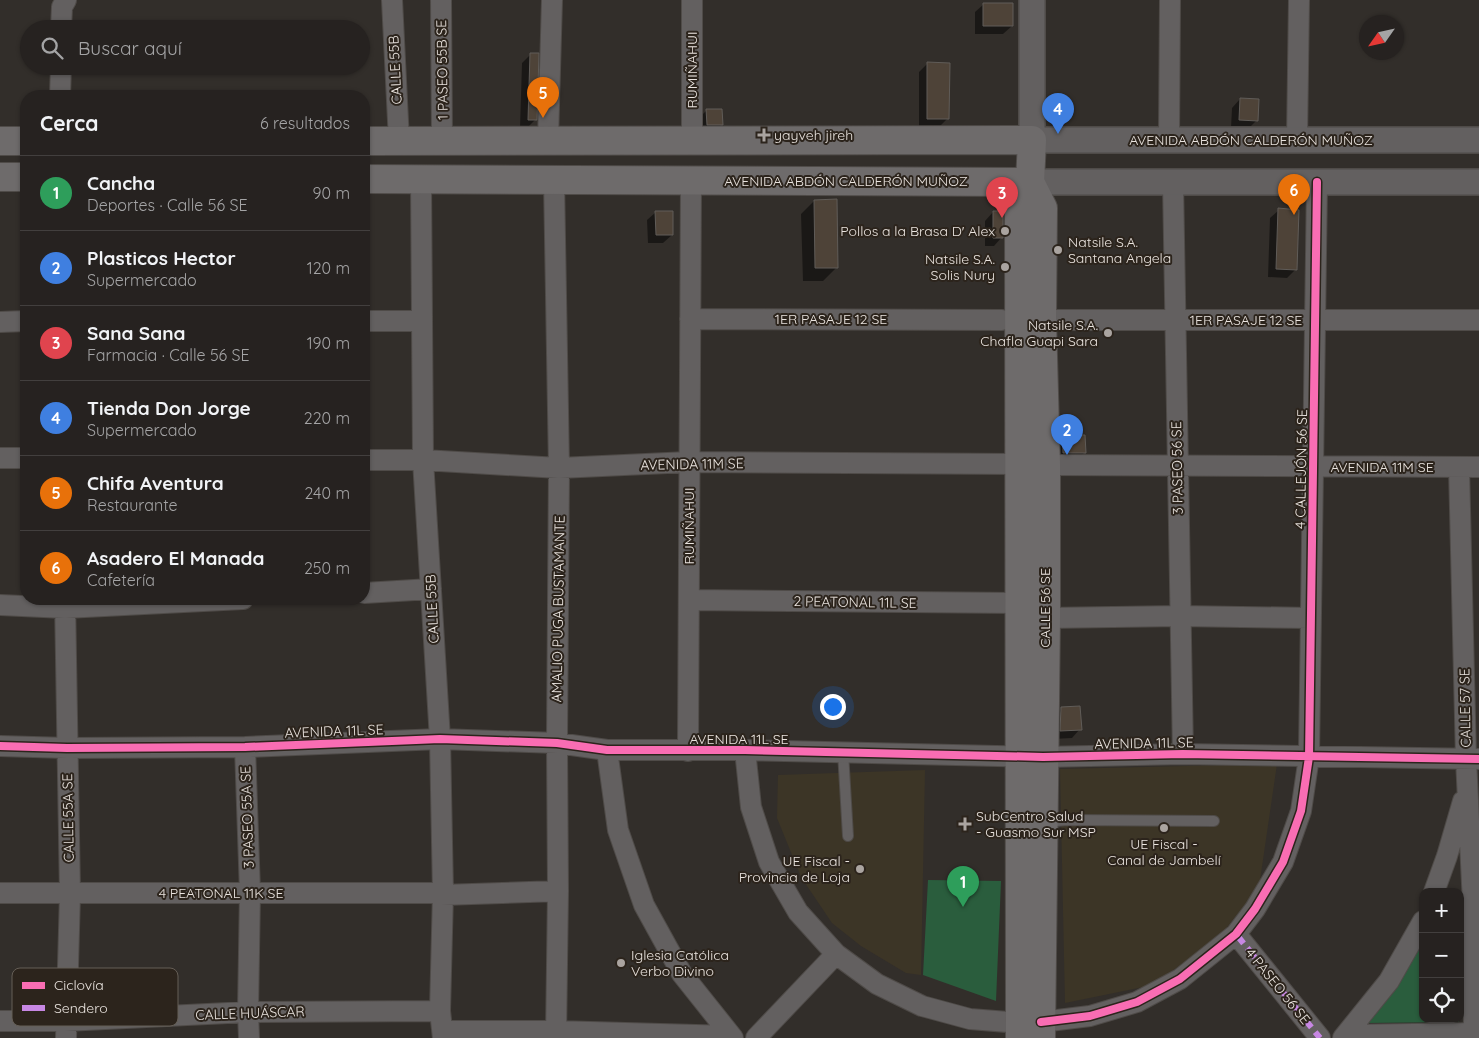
<!DOCTYPE html>
<html lang="es">
<head>
<meta charset="utf-8">
<style>
  body { margin:0; font-family:Quicksand,sans-serif; background:#2e2a29; color:#f1f3f6 }
  .controls { position:absolute; right:15px; bottom:15px; display:grid; overflow:hidden; border-radius:10px; box-shadow:0 1px 4px #0004 }
  .controls button { width:45px; height:45px; display:grid; place-items:center; padding:0; border:0; border-bottom:1px solid #423f3e; background:#262220; color:#f1f3f6; font:25px sans-serif }
  .compass { position:absolute; left:1359px; top:15px; width:45px; height:45px; border-radius:50%; background:#262220; box-shadow:0 1px 4px #0004; rotate:236deg }
  .you { position:absolute; left:832px; top:706px; width:18px; height:18px; margin:-12px; border:4px solid #fff; border-radius:50%; background:#1a73e8; box-shadow:0 0 0 8px #1a73e833 }
  .badge { display:grid; place-items:center; width:32px; height:32px; border-radius:50%; background:#aaa4a0; color:#fff; font-size:16px; font-weight:700 }
  .pin { position:absolute; translate:-50% -41px; filter:drop-shadow(0 1px 2px #0008) }
  .pin::after { content:''; position:absolute; top:26px; width:18px; height:15px; background:inherit; clip-path:polygon(0 0,100% 0,50% 100%) }
  .list { margin:0; padding:0; list-style:none }
  h2 { display:flex; justify-content:space-between; align-items:center; height:65px; margin:0; padding:0 20px; font-size:21px }
  h2 small { font-size:16px; font-weight:400; color:#a4a4a5 }
  .list li { display:grid; grid-template-columns:32px 1fr auto; gap:15px; align-items:center; box-sizing:border-box; height:75px; padding:0 20px; border-top:1px solid #423f3e }
  .list b { display:block; font-size:19px; white-space:nowrap }
  .list p { margin:0; font-size:16px; white-space:nowrap; color:#a4a4a5 }
  .list em { font-size:16px; font-style:normal; color:#a4a4a5 }
  .icon { flex:none; width:28px; height:28px; fill:none; stroke:currentColor; stroke-width:2; stroke-linecap:round; stroke-linejoin:round }
  .map { position:relative; flex:none; width:1479px; height:1038px; overflow:hidden }
  .search { position:absolute; background:#262220; box-shadow:0 1px 4px #0004; left:20px; top:20px; width:350px; height:55px; display:flex; align-items:center; gap:12px; box-sizing:border-box; padding:0 18px; border-radius:28px; color:#a4a4a5; font-size:19px }
  .panel { position:absolute; background:#262220; box-shadow:0 1px 4px #0004; left:20px; top:90px; width:350px; height:515px; border-radius:20px }
  .map>svg:first-child { display:block }
</style>
</head>
<body>
<div class="map">
<svg width="1479" height="1038" viewBox="0 0 1479 1038">
  <rect width="100%" height="100%" fill="#322e2a"/>
  <path fill="#3c3526" d="M 1277,764 L 1259,887 L 1220,936 L 1153,985 L 1065,1003 L 1060,769 Z
    M 925,770 L 921,975 L 906,973 L 861,946 L 832,923 L 801,877 L 777,818 L 778,775 Z"/>
  <path fill="#2a5d3d" d="M 928,880 L 1001,881 L 996,1001 L 923,975 Z
    M 1423,936 L 1423,1019 L 1459,1019 L 1459,1022 L 1363,1023 Z"/>
  <path fill="#0007" d="M 984,4 L 1012,26 L 1003,34 L 975,34 L 975,12 Z
    M 531,54 L 535,120 L 527,128 L 520,128 L 522,63 Z
    M 928,63 L 948,118 L 939,127 L 919,127 L 919,72 Z
    M 101,90 L 120,90 L 120,96 L 95,96 Z
    M 1240,99 L 1256,121 L 1248,129 L 1231,128 L 1232,108 Z
    M 706,111 L 722,124 L 718,128 L 703,128 L 702,115 Z
    M 814,201 L 836,268 L 823,281 L 803,281 L 801,214 Z
    M 364,210 L 370,210 L 370,260 L 364,266 Z
    M 1279,210 L 1296,269 L 1287,278 L 1268,277 L 1270,218 Z
    M 656,212 L 672,235 L 663,243 L 648,243 L 647,220 Z
    M 993,212 L 1002,237 L 994,246 L 985,246 L 985,221 Z
    M 26,217 L 26,249 L 23,249 L 22,222 Z
    M 1063,428 L 1079,436 L 1084,453 L 1076,461 L 1055,461 L 1054,437 Z
    M 1061,709 L 1080,729 L 1072,738 L 1052,739 L 1052,717 Z"/>
  <path fill="#4e4338" stroke="#605c58" d="M 983,3 L 1013,3 L 1013,26 L 983,26 Z
    M 530,53 L 539,53 L 537,120 L 528,120 Z
    M 927,62 L 950,63 L 949,119 L 927,119 Z
    M 1240,98 L 1259,99 L 1258,121 L 1239,120 Z
    M 706,109 L 722,109 L 723,125 L 707,125 Z
    M 837,199 L 838,268 L 815,268 L 814,200 Z
    M 1278,208 L 1299,210 L 1297,270 L 1276,269 Z
    M 655,211 L 673,211 L 673,235 L 656,235 Z
    M 993,211 L 1003,211 L 1003,238 L 993,238 Z
    M 1062,427 L 1080,427 L 1080,435 L 1085,435 L 1086,453 L 1063,453 Z
    M 1080,706 L 1082,730 L 1060,731 L 1061,707 Z"/>
  <g fill="none" stroke-linecap="round" stroke-linejoin="round">
    <defs>
      <path id="service" d="M 843,752 L 848,836
        M 1045,822 L 1067,820 L 1214,821"/>
      <path id="minor" d="M 392,0 L 399,141
        M 441,0 L 442,141
        M 61,29 L 62,7 L 66,0
        M 60,96 L 61,66
        M 548,140 L 552,0
        M 692,140 L 692,0
        M 1169,140 L 1170,0
        M 1297,140 L 1299,0
        M 421,179 L 423,460 L 440,739 L 443,893 L 440,1011 L 443,1038
        M 554,180 L 559,468 L 557,743 L 558,891 L 556,1038
        M 1173,182 L 1183,754
        M 690,319 L 1002,320
        M 1042,320 L 1479,320
        M 364,321 L 422,321
        M 0,322 L 26,321
        M 0,458 L 26,458
        M 364,460 L 423,460 L 559,468 L 689,462 L 1020,464
        M 1046,465 L 1479,467
        M 1459,467 L 1466,759 L 1473,904 L 1474,1038
        M 364,593 L 431,589
        M 65,599 L 70,894 L 66,1038
        M 689,600 L 1021,603
        M 0,605 L 65,608 L 243,599
        M 1046,618 L 1180,616 L 1311,618
        M 0,746 L 67,748 L 245,747 L 440,739 L 557,743 L 607,750 L 745,750 L 1043,757 L 1183,754 L 1479,759
        M 245,747 L 250,892 L 248,1012 L 249,1038
        M 607,750 L 618,830 L 644,905 L 682,974 L 733,1038
        M 745,750 L 751,807 L 769,862 L 798,912 L 836,954 L 877,984 L 922,1006 L 970,1019 L 1020,1023
        M 688,751 L 691,180
        M 1434,892 L 1447,856 L 1463,801
        M 0,893 L 443,893
        M 442,895 L 558,891
        M 1236,934 L 1320,1038
        M 0,1021 L 65,1021 L 248,1012 L 440,1011
        M 1041,1022 L 1090,1016 L 1137,1002 L 1180,979 L 1236,934 L 1255,909 L 1283,862 L 1301,811 L 1309,757 L 1317,182
        M 443,1031 L 556,1031 L 731,1036 L 731,1038
        M 1347,1035 L 1479,1033
        M 756,1038 L 836,954
        M 1343,1038 L 1389,981 L 1423,921"/>
      <path id="tertiary" d="M 1032,0 L 1032,140 L 1479,140
        M 1030,182 L 1479,182"/>
      <path id="secondary" d="M 0,141 L 26,141
        M 364,141 L 1032,140 L 1030,182 L 1019,203 L 1020,1038
        M 0,177 L 26,177
        M 364,179 L 1030,182
        M 1030,182 L 1043,208 L 1042,320 L 1046,465 L 1046,618 L 1041,1038"/>
    </defs>
    <use href="#service" stroke="#4f4b48" stroke-width="12"/>
    <use href="#minor" stroke="#4f4b48" stroke-width="22"/>
    <use href="#tertiary" stroke="#4f4b48" stroke-width="28"/>
    <use href="#secondary" stroke="#4f4b48" stroke-width="30"/>
    <use href="#service" stroke="#636060" stroke-width="10"/>
    <use href="#minor" stroke="#636060" stroke-width="20"/>
    <use href="#tertiary" stroke="#636060" stroke-width="25"/>
    <use href="#secondary" stroke="#6e6b6b" stroke-width="28"/>
    <path stroke="#c787e3" stroke-width="6" stroke-dasharray="12 6" stroke-linecap="butt" d="M 1236,934 L 1320,1038"/>
    <defs>
      <path id="cycleway" d="M 0,746 L 67,748 L 245,747 L 440,739 L 557,743 L 607,750 L 745,750 L 1043,757 L 1183,754 L 1479,759
        M 1041,1022 L 1090,1016 L 1137,1002 L 1180,979 L 1236,934 L 1255,909 L 1283,862 L 1301,811 L 1309,757 L 1317,182"/>
    </defs>
    <use href="#cycleway" stroke="#2c241c" stroke-width="11"/>
    <use href="#cycleway" stroke="#f96db3" stroke-width="8"/>
  </g>
  <g fill="#aaa4a0" stroke="#2c241c" stroke-width="2">
    <path d="M761.5 127.5h5v5h5v5h-5v5h-5v-5h-5v-5h5z"/>
    <circle cx="1005" cy="231" r="5"/>
    <circle cx="1058" cy="250" r="5"/>
    <circle cx="1005" cy="267" r="5"/>
    <circle cx="1108" cy="333" r="5"/>
    <path d="M962.5 816.5h5v5h5v5h-5v5h-5v-5h-5v-5h5z"/>
    <circle cx="1164" cy="828" r="5"/>
    <circle cx="860" cy="869" r="5"/>
    <circle cx="621" cy="963" r="5"/>
  </g>
  <g text-anchor="middle" dominant-baseline="central" stroke-width="4" stroke-linejoin="round" paint-order="stroke">
    <g font-size="14" fill="#eae4df" stroke="#2c241c">
      <text transform="translate(395 70) rotate(-93)">CALLE 55B</text>
      <text transform="translate(442 70) rotate(-91)">1 PASEO 55B SE</text>
      <text transform="translate(692 70) rotate(-90)">RUMIÑAHUI</text>
      <text x="1251" y="140">AVENIDA ABDÓN CALDERÓN MUÑOZ</text>
      <text x="846" y="181">AVENIDA ABDÓN CALDERÓN MUÑOZ</text>
      <text x="831" y="319">1ER PASAJE 12 SE</text>
      <text x="1246" y="320">1ER PASAJE 12 SE</text>
      <text transform="translate(692 464) rotate(-1)">AVENIDA 11M SE</text>
      <text x="1382" y="467">AVENIDA 11M SE</text>
      <text transform="translate(1177 468) rotate(-91)">3 PASEO 56 SE</text>
      <text transform="translate(1301 469) rotate(-89)">4 CALLEJÓN 56 SE</text>
      <text transform="translate(689 526) rotate(-90)">RUMIÑAHUI</text>
      <text transform="translate(855 602) rotate(1)">2 PEATONAL 11L SE</text>
      <text transform="translate(1045 608) rotate(-90)">CALLE 56 SE</text>
      <text transform="translate(432 609) rotate(-93)">CALLE 55B</text>
      <text transform="translate(558 609) rotate(-89)">AMALIO PUGA BUSTAMANTE</text>
      <text transform="translate(1465 708) rotate(-91)">CALLE 57 SE</text>
      <text transform="translate(334 731) rotate(-2)">AVENIDA 11L SE</text>
      <text x="739" y="739">AVENIDA 11L SE</text>
      <text transform="translate(1144 743) rotate(-1)">AVENIDA 11L SE</text>
      <text transform="translate(247 817) rotate(-92)">3 PASEO 55A SE</text>
      <text transform="translate(68 818) rotate(-91)">CALLE 55A SE</text>
      <text x="221" y="893">4 PEATONAL 11K SE</text>
      <text transform="translate(1278 986) rotate(51)">4 PASEO 56 SE</text>
      <text transform="translate(250 1013) rotate(-2)">CALLE HUÁSCAR</text>
    </g>
    <g font-size="14" fill="#eae4df" stroke="#2c241c" text-anchor="start">
      <text x="774" y="135">yayveh jireh</text>
      <text x="995" y="231" text-anchor="end">Pollos a la Brasa D' Alex</text>
      <text x="1068" y="242">Natsile S.A.<tspan x="1068" dy="16">Santana Angela</tspan></text>
      <text x="995" y="259" text-anchor="end">Natsile S.A.<tspan x="995" dy="16">Solis Nury</tspan></text>
      <text x="1098" y="325" text-anchor="end">Natsile S.A.<tspan x="1098" dy="16">Chafla Guapi Sara</tspan></text>
      <text x="976" y="816">SubCentro Salud<tspan x="976" dy="16">- Guasmo Sur MSP</tspan></text>
      <text x="1164" y="844" text-anchor="middle">UE Fiscal -<tspan x="1164" dy="16">Canal de Jambelí</tspan></text>
      <text x="850" y="861" text-anchor="end">UE Fiscal -<tspan x="850" dy="16">Provincia de Loja</tspan></text>
      <text x="631" y="955">Iglesia Católica<tspan x="631" dy="16">Verbo Divino</tspan></text>
    </g>
  </g>
  <rect x="12" y="968" width="166" height="58" rx="8" fill="#2c241c" stroke="#655e56" stroke-width="1"/>
  <rect x="22" y="982" width="23" height="7" fill="#f96db3"/>
  <rect x="22" y="1005" width="23" height="6" fill="#c787e3"/>
  <g font-size="14" fill="#eae4df">
    <text x="54" y="990">Ciclovía</text>
    <text x="54" y="1013">Sendero</text>
  </g>
</svg>
<div class="controls">
<button>+</button>
<button>−</button>
<button><svg class="icon" aria-label="locate" viewBox="0 0 24 24"><circle cx="12" cy="12" r="6"/><path d="M12 2v4M12 18v4M2 12h4M18 12h4"/></svg></button>
</div>
<svg class="compass" viewBox="-18 -18 36 36"><path d="M0-13l5 13h-10z" fill="#e53935"/><path d="M0 13l5-13h-10z" fill="#a4a4a5"/></svg>
<div class="you"></div>
<div class="pin badge" style="left:963px;top:907px;background:#2e9e5b">1</div>
<div class="pin badge" style="left:1067px;top:455px;background:#3f7fe0">2</div>
<div class="pin badge" style="left:1002px;top:218px;background:#e0444e">3</div>
<div class="pin badge" style="left:1058px;top:134px;background:#3f7fe0">4</div>
<div class="pin badge" style="left:543px;top:118px;background:#e8710a">5</div>
<div class="pin badge" style="left:1294px;top:215px;background:#e8710a">6</div>
<div class="search"><svg class="icon" aria-label="search" viewBox="0 0 24 24"><circle cx="10" cy="10" r="6"/><path d="M15 15l6 6"/></svg>Buscar aquí</div>
<section class="panel">
<h2>Cerca<small>6 resultados</small></h2>
<ul class="list">
<li><span class="badge" style="background:#2e9e5b">1</span><div><b>Cancha</b><p>Deportes · Calle 56 SE</p></div><em>90 m</em></li>
<li><span class="badge" style="background:#3f7fe0">2</span><div><b>Plasticos Hector</b><p>Supermercado</p></div><em>120 m</em></li>
<li><span class="badge" style="background:#e0444e">3</span><div><b>Sana Sana</b><p>Farmacia · Calle 56 SE</p></div><em>190 m</em></li>
<li><span class="badge" style="background:#3f7fe0">4</span><div><b>Tienda Don Jorge</b><p>Supermercado</p></div><em>220 m</em></li>
<li><span class="badge" style="background:#e8710a">5</span><div><b>Chifa Aventura</b><p>Restaurante</p></div><em>240 m</em></li>
<li><span class="badge" style="background:#e8710a">6</span><div><b>Asadero El Manada</b><p>Cafetería</p></div><em>250 m</em></li>
</ul>
</section>
</div>
</body>
</html>
